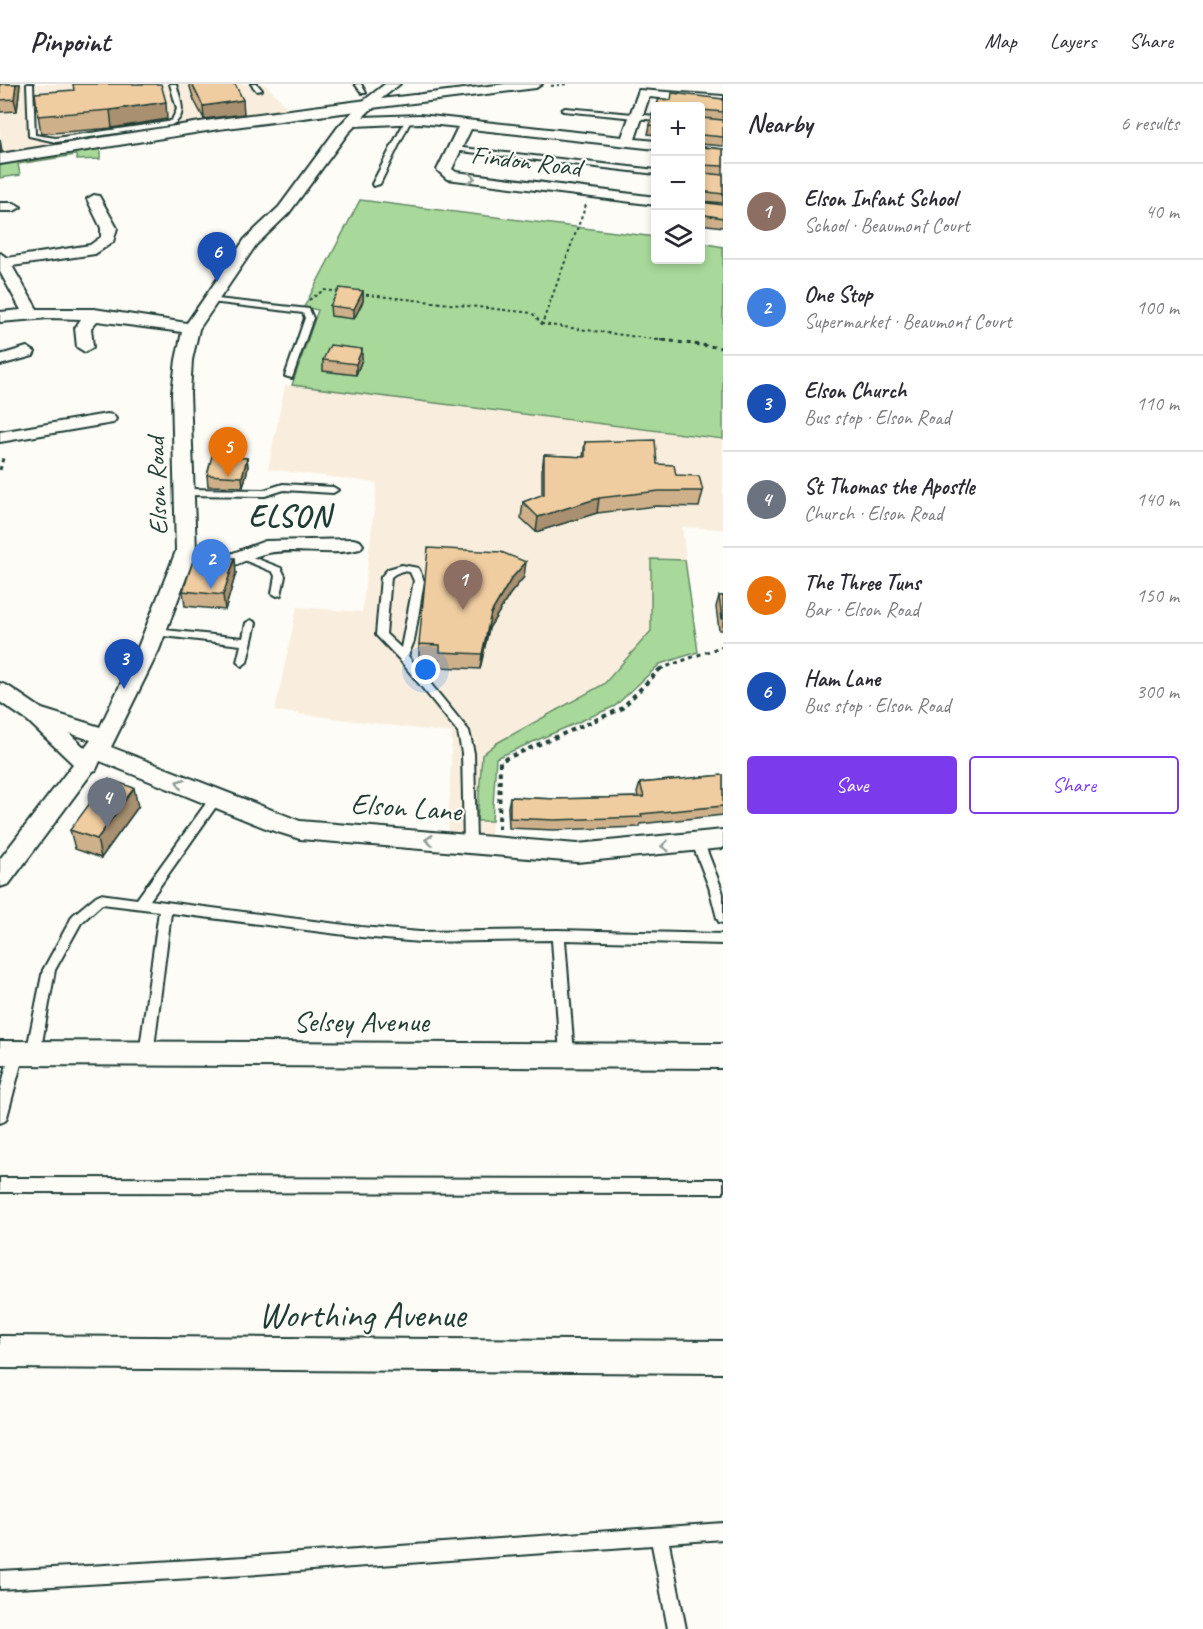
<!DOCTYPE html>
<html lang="en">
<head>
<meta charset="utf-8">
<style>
  body { margin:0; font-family:Caveat,sans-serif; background:#f2f2f3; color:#2b2b33 }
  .controls { position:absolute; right:18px; top:18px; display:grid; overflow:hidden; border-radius:6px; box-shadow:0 3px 9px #0003 }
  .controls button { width:54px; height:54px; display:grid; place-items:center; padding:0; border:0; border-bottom:2px solid #e1e1e2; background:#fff; color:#2b2b33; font:30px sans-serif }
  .you { position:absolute; left:426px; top:586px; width:21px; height:21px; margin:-15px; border:4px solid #fff; border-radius:50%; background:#1a73e8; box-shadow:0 0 0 9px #1a73e833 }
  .badge { display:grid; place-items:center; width:39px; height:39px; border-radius:50%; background:#7c3aed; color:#fff; font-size:20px; font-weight:700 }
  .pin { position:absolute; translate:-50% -50px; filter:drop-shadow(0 2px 3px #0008) }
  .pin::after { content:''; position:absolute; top:32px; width:21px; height:18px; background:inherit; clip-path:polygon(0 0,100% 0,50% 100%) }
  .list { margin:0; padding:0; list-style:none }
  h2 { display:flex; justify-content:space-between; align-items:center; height:78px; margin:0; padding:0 24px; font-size:26px }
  h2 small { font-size:20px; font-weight:400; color:#7c7c81 }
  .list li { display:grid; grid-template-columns:39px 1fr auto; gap:18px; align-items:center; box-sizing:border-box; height:96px; padding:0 24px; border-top:2px solid #e1e1e2 }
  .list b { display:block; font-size:22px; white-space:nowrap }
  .list p { margin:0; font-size:20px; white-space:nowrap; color:#7c7c81 }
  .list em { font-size:20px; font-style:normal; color:#7c7c81 }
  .actions { display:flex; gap:12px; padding:18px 24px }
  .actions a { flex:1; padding:14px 0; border:2px solid #7c3aed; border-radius:6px; text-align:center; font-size:21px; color:#7c3aed }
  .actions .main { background:#7c3aed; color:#fff }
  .icon { flex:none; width:33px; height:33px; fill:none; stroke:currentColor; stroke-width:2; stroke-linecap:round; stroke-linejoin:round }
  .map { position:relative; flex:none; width:723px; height:1545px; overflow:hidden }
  header { display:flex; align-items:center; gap:36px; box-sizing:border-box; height:84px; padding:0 30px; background:#fff; border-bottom:2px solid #e1e1e2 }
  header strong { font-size:28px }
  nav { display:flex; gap:33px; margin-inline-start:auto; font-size:21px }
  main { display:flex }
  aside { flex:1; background:#fff }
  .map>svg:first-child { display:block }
</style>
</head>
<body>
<header>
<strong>Pinpoint</strong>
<nav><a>Map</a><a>Layers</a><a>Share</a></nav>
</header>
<main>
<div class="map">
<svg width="723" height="1545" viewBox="0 0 723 1545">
  <rect width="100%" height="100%" fill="#fdfcf7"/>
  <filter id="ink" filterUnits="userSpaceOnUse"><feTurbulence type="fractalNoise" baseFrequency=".0167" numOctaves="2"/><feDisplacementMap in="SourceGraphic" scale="12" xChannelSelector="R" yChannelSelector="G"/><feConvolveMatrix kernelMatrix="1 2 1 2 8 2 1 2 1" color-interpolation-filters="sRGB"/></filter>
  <g filter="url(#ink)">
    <path fill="#f9eedd" d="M 0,0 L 265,0 L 290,26 L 0,72 Z
      M 285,301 L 723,355 L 723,445 L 682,443 L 698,568 L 660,580 L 615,622 L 496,674 L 491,753 L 448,750 L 452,649 L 275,627 L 297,523 L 362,528 L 377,399 L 268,385 Z"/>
    <path fill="#a8d99a" stroke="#648b67" stroke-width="1.5" d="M 100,64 L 100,75 L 77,76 L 76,71 L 18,80 L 20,91 L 0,94 L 0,81 Z
      M 360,116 L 655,153 L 656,176 L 700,176 L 701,159 L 723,163 L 723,355 L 292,301 L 318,226 L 304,223 Z
      M 651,475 L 685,476 L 698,568 L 660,580 L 615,622 L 496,674 L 492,737 L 477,737 L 482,671 L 497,659 L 604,600 L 651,547 Z"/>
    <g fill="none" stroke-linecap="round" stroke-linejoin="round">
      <defs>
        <path id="service" d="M 27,0 L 33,0 L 35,51 L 56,54 L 167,38 L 172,36 L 177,25 L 170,0 L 176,0 C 180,15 189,33 171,41 L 56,58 L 29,52 Z
          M 251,0 L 257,0 L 262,6 L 257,7 Z
          M 355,0 L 361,0 L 366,9 L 362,9 Z
          M 565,24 L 656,32 L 656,36 L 563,27 L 562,26 Z
          M 407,33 L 412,34 L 380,100 L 373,102 L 372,100 Z
          M 454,63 L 656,86 L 656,90 L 452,66 L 452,64 Z
          M 208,214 L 309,225 L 313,234 L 292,294 L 285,292 L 305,234 L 303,229 L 211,218 L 208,218 Z
          M 283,400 L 333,403 L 338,406 L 333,409 L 284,406 L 265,412 L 184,411 L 179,408 L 184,405 L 264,406 Z
          M 242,469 L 281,484 L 285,492 L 281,511 L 277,512 L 272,509 L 275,492 L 273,488 L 239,474 L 239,470 Z
          M 402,481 L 418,484 L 424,497 L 414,557 L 408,572 L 469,647 L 474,669 L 476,759 L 474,762 L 466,762 L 464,759 L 462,669 L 458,648 L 399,575 L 376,551 L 381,493 L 388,485 ZM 402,487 L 410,488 L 414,497 L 401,564 L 386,550 L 391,493 L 395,490 Z
          M 251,536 L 256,539 L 247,578 L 242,582 L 237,578 L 241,561 L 155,551 L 150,548 L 155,545 L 243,554 L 246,539 Z
          M 216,710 L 222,714 L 220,717 L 150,816 L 361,843 L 420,848 L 558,846 L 723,850 L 723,860 L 565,856 L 574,970 L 572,974 L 567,976 L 562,974 L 560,970 L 552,856 L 420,858 L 361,853 L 171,829 L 153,971 L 151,975 L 146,977 L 141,975 L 139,971 L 159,827 L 102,820 L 81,839 L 55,886 L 40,970 L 38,974 L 33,976 L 28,974 L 26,970 L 43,886 L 73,831 L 96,812 L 100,810 L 137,815 L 212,711 Z
          M 698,754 L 702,756 L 704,759 L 721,803 L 723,810 L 723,839 L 719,838 L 717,834 L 709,803 L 692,759 L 694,756 Z
          M 17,963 L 22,965 L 24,969 L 7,1033 L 5,1037 L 0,1039 L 0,1007 L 10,969 L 12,965 Z
          M 0,1094 L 723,1095 L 723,1109 L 0,1108 Z
          M 723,1439 L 723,1455 L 669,1459 L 686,1545 L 668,1545 L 652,1461 L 245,1491 L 0,1505 L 0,1487 L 245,1473 Z"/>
        <path id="minor" d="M 385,0 L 400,0 L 381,15 L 505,0 L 542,0 L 536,4 L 372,24 L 363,33 L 420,31 L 622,53 L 639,6 L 723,12 L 723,20 L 649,13 L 635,55 L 656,57 L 656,65 L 471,45 L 452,85 L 456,88 L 656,113 L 656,121 L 447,95 L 437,86 L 458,43 L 420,39 L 355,42 L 348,49 L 289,129 L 256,161 L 199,245 L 192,276 L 190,309 L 196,467 L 159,566 L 111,663 L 300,737 L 577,760 L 723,746 L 723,764 L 577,778 L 300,755 L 268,745 L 100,677 L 96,686 L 93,687 L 9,800 L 0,803 L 0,775 L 73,680 L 28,637 L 0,618 L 0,599 L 8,602 L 42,625 L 100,643 L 137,566 L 176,467 L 172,309 L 176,276 L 182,248 L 97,237 L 91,244 L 93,263 L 85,268 L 77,263 L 75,244 L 81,235 L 49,234 L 0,238 L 0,228 L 21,226 L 0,188 L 0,169 L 7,174 L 90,161 L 101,153 L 101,144 L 87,115 L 94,111 L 99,112 L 117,144 L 113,158 L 95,170 L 12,182 L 37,225 L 94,225 L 187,239 L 245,155 L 279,123 L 338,43 L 362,18 ZM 69,649 L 91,656 L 85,664 Z
          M 0,119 L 14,119 L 21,123 L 14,127 L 0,127 Z
          M 27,263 L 35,268 L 33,272 L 0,281 L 0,271 Z
          M 107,330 L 113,331 L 116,335 L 113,339 L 0,358 L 0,348 Z
          M 353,455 L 360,457 L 363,461 L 360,465 C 330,473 297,463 268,469 C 242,474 224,493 197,486 L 194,481 L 197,476 L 217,475 L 265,457 Z
          M 0,957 L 723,960 L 723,984 L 0,981 Z
          M 0,1252 L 723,1257 L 723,1289 L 0,1284 Z"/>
        <path id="tertiary" d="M 367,16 L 375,21 L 373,25 L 219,45 L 0,80 L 0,70 L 219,35 Z"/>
      </defs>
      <use href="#service" stroke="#1f3d34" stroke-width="4"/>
      <use href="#minor" stroke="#1f3d34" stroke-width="4"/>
      <use href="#tertiary" stroke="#1f3d34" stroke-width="4"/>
      <path stroke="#1f3d34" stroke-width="2" stroke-dasharray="3 3" stroke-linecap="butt" d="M 551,2 L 566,0
        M 586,121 L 542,240 L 667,257
        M 360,210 L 532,229 L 542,240
        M 309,216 L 324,206 L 340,208"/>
      <path stroke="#1f3d34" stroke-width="3" stroke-dasharray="4 4" stroke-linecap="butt" d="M 655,255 L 723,264
        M 0,386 L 3,374
        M 660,585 L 723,562"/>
      <path stroke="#1f3d34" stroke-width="4" stroke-dasharray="4.5 4.5" stroke-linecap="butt" d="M 499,745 L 500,677 L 621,625 L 662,583"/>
      <use href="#service" fill="#fdfcf7" fill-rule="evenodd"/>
      <use href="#minor" fill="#fdfcf7" fill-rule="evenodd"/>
      <use href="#tertiary" fill="#fdfcf7" fill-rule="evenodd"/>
    </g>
    <path fill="#ceb08a" stroke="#1f3d34" stroke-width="1.5" d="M 0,0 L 20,0 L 17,27 L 0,28 Z
      M 189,0 L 235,0 L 244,30 L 204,35 L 194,16 Z
      M 35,9 L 167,35 L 112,44 L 41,50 Z
      M 659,15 L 671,16 L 723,15 L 723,62 L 700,60 L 700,22 L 657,22 Z
      M 656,28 L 656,51 L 648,50 L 650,41 Z
      M 700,62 L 702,63 L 723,65 L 723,119 L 700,117 Z
      M 700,118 L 723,121 L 723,143 L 700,140 Z
      M 363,207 L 363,217 L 354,235 L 331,232 L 330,222 Z
      M 362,275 L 356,291 L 323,287 L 323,276 Z
      M 585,358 L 657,380 L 703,407 L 699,423 L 656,422 L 597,429 L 536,448 L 521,434 L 523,418 L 542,411 L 542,386 L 544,371 L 583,373 Z
      M 229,373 L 247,374 L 248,384 L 243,403 L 208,402 L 207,391 Z
      M 236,489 L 225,526 L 185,522 L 183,507 Z
      M 524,493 L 510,510 L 489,544 L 480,585 L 439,583 L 439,576 L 419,575 L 419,560 Z
      M 719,512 L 723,512 L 723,546 L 719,546 L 716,523 Z
      M 723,691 L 723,731 L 640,740 L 640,743 L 553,746 L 509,744 L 508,723 L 510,713 L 555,715 L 638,713 L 637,709 L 640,699 Z
      M 138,723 L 101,774 L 75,765 L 70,746 Z"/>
    <path fill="#a89071" stroke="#1f3d34" stroke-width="1.5" d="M 16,0 L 20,0 L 17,27 L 14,15 Z
      M 243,16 L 244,30 L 204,35 L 203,22 Z
      M 166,18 L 167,35 L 112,44 L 110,26 Z
      M 0,55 L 2,67 L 0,68 Z
      M 363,207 L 363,217 L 354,235 L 354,225 Z
      M 362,265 L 362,275 L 356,291 L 356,280 Z
      M 247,374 L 248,384 L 243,403 L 242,393 Z
      M 599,414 L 597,429 L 536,448 L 538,433 Z
      M 235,474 L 236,489 L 225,526 L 223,511 Z
      M 526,478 L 524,493 L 510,510 L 489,544 L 480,585 L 482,570 L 491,529 L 511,495 Z
      M 134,704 L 138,723 L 101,774 L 97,755 Z"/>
    <path fill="#f0cda1" stroke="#1f3d34" stroke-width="1.5" d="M 0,0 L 16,0 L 14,15 L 0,16 Z
      M 73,0 L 161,0 L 166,18 L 110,26 L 38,32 L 35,9 L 74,6 Z
      M 192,0 L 235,0 L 243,16 L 203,22 Z
      M 672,9 L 723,15 L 723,28 L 702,26 L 700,29 L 700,22 L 658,22 L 657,21 L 659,15 L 671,16 Z
      M 656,28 L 656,42 L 650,41 L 653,29 Z
      M 700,33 L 702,34 L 723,36 L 723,53 L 702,51 L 700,52 Z
      M 700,62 L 702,63 L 723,65 L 723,82 L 700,81 Z
      M 700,82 L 702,89 L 723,91 L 723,110 L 700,107 Z
      M 700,118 L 723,121 L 723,134 L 700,130 Z
      M 340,204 L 363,207 L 354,225 L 330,222 Z
      M 330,261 L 362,265 L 356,280 L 323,276 Z
      M 655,356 L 657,380 L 674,381 L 676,391 L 699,392 L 703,407 L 659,407 L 599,414 L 538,433 L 523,418 L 544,410 L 544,371 L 585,373 L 585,358 Z
      M 213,368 L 228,369 L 227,373 L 247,374 L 242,393 L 207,391 Z
      M 428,464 L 501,468 L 526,478 L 511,495 L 491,529 L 482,570 L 440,568 L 440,561 L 419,560 Z
      M 194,474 L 235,474 L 223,511 L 183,507 Z
      M 719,512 L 723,512 L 723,535 L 722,535 Z
      M 723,691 L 723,722 L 641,730 L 642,733 L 554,736 L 510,734 L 510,713 L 555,715 L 644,713 L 640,699 Z
      M 108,695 L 134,704 L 97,755 L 70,746 Z"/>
    <defs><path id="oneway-chevron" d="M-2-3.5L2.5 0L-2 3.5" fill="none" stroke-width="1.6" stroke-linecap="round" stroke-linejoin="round" transform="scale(1.5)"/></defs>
    <g stroke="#8e9c96">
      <use href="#oneway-chevron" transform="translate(471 94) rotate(7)"/>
      <use href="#oneway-chevron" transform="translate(180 699) rotate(-158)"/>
      <use href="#oneway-chevron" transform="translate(429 756) rotate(-176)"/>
      <use href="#oneway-chevron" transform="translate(665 762) rotate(175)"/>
    </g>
  </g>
  <g text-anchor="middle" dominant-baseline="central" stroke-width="4.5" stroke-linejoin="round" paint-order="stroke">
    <g font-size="26" fill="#1f3d34" stroke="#fdfcf7">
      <text transform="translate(526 77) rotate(7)">Findon Road</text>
      <text transform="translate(157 402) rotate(-92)">Elson Road</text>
    </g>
    <g font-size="30" font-weight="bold" letter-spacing="1.5" fill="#1f3d34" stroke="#fdfcf7">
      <text x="290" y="432">ELSON</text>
    </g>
    <g font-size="30" fill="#1f3d34" stroke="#fdfcf7">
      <text transform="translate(406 723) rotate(4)">Elson Lane</text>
      <text x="361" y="937">Selsey Avenue</text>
    </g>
    <g font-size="36" fill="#1f3d34" stroke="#fdfcf7">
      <text x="362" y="1231">Worthing Avenue</text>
    </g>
  </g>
</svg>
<div class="controls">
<button>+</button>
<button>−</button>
<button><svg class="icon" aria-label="layers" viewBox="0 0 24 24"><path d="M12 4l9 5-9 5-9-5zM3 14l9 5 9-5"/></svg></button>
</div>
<div class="you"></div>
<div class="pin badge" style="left:463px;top:526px;background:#8d6e63">1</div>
<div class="pin badge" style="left:211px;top:505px;background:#3f7fe0">2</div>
<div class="pin badge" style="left:124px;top:605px;background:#1a4fb4">3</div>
<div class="pin badge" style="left:107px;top:744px;background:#6b7280">4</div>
<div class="pin badge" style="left:228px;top:393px;background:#e8710a">5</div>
<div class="pin badge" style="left:217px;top:198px;background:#1a4fb4">6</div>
</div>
<aside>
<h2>Nearby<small>6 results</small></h2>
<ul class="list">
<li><span class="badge" style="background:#8d6e63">1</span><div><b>Elson Infant School</b><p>School · Beaumont Court</p></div><em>40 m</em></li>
<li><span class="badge" style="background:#3f7fe0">2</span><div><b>One Stop</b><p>Supermarket · Beaumont Court</p></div><em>100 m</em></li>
<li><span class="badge" style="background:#1a4fb4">3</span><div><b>Elson Church</b><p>Bus stop · Elson Road</p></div><em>110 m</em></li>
<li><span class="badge" style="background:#6b7280">4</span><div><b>St Thomas the Apostle</b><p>Church · Elson Road</p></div><em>140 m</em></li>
<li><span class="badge" style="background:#e8710a">5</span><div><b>The Three Tuns</b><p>Bar · Elson Road</p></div><em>150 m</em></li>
<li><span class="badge" style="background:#1a4fb4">6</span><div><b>Ham Lane</b><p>Bus stop · Elson Road</p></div><em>300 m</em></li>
</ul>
<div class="actions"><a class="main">Save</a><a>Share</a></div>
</aside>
</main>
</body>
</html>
